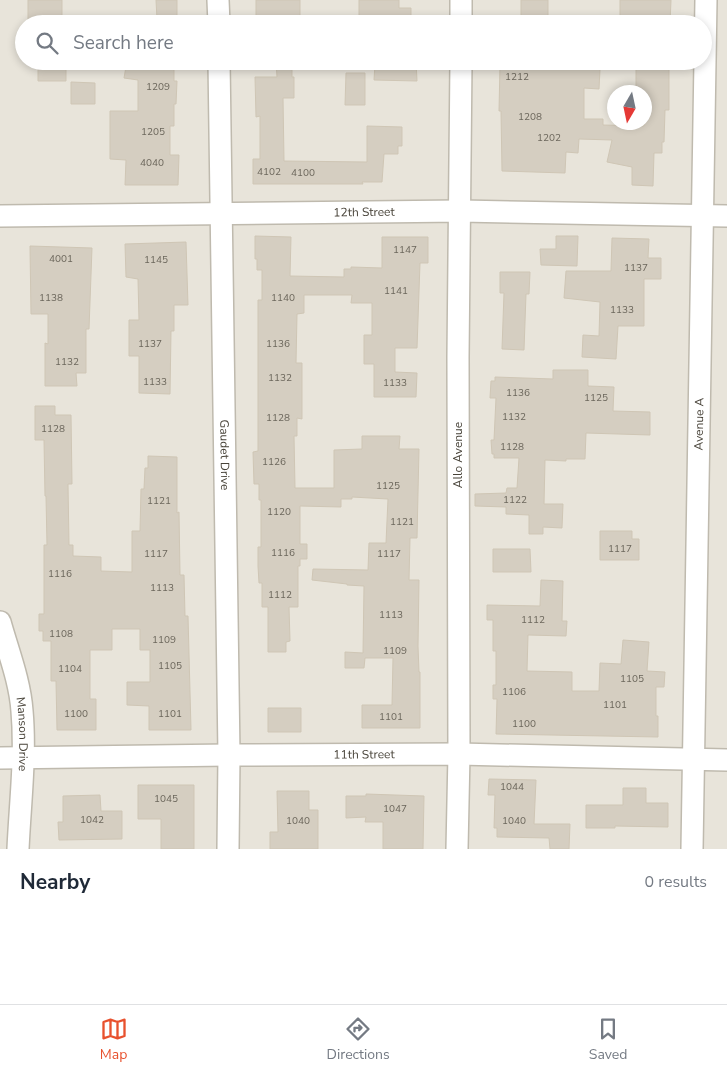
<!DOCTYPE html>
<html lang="en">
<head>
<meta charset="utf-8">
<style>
  body { margin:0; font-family:"Nunito Sans",sans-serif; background:#f6f6f7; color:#1f2937 }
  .compass { position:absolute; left:607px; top:85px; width:45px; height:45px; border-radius:50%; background:#fff; box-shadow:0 2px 8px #0003; rotate:189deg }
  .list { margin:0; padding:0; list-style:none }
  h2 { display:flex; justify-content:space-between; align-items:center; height:65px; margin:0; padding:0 20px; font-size:21px }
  h2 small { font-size:16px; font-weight:400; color:#747a83 }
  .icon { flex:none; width:28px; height:28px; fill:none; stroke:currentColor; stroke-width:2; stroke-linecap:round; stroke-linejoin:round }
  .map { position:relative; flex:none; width:727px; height:849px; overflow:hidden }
  .search { position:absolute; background:#fff; box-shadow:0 2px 8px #0003; left:15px; right:15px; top:15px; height:55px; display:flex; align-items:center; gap:12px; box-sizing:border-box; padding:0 18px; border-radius:28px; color:#747a83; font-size:19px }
  .sheet { height:155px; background:#fff }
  nav { display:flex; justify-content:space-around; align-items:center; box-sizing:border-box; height:70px; border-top:1px solid #e0e1e3; background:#fff; font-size:14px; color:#747a83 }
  nav a { display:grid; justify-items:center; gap:2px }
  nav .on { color:#e8512e }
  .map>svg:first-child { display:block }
</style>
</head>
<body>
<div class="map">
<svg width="727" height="849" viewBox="0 0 727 849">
  <rect width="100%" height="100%" fill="#f4f2eb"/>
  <path fill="#e8e4da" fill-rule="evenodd" d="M 0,0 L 727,0 L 727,849 L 0,849 ZM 24,24 L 703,24 L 703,61 L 24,61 ZM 614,92 L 644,92 L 644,122 L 614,122 Z"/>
  <path fill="#d5cec1" stroke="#cfc6b5" d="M 28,0 L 62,0 L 62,21 L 28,21 Z
    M 156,0 L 177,0 L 177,19 L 157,19 Z
    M 256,0 L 300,0 L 300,20 L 256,20 Z
    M 359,0 L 399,0 L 399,8 L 411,8 L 411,24 L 369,24 L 369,18 L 359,17 Z
    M 521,0 L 548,0 L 548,24 L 521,24 Z
    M 620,0 L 671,0 L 670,24 L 620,24 Z
    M 38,61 L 66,61 L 66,81 L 38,81 Z
    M 127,61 L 144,61 L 144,68 L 174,68 L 174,81 L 177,81 L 176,104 L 174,104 L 174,126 L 170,126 L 170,155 L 179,155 L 178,185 L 125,185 L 126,160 L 110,159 L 110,111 L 138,111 L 138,80 L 124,78 Z
    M 276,61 L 292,61 L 292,77 L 294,77 L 294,98 L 283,98 L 284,161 L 367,162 L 367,126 L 402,127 L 402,146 L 398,146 L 398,154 L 384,154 L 382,182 L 362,182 L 363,184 L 253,184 L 253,159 L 260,159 L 260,116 L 256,117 L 255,77 L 277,77 Z
    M 379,61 L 416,61 L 417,81 L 374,80 L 375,64 L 379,65 Z
    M 561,61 L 579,61 L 579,68 L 600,69 L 599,89 L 584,88 L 584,119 L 603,119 L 603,125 L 644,126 L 644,92 L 636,92 L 636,68 L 669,69 L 669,110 L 665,110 L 664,142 L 662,142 L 662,153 L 654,153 L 653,186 L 632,185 L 632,167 L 607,162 L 612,140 L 579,139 L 578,153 L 566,152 L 565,173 L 502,171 L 501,111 L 499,111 L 500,65 L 560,66 Z
    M 346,73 L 365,73 L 365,105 L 345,105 Z
    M 71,82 L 95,83 L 95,104 L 71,104 Z
    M 255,236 L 291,237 L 290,276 L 344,277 L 344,269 L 351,269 L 351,267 L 382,268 L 382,237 L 428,237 L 428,263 L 420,263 L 417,348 L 395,348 L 395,372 L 417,373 L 416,397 L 374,397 L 374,364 L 364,364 L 364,335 L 372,335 L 372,303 L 351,303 L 352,295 L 304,295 L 304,313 L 297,314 L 296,363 L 302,363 L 302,419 L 297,418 L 297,436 L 294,436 L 295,488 L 334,488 L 334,450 L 362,449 L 362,436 L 400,436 L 399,449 L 419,449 L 417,538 L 410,538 L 409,580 L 419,580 L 418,646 L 419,672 L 420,672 L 420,728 L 362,728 L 362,705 L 392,705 L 393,658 L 365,658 L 364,668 L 345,668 L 345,652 L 363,653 L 364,586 L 347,585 L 347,584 L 312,580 L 313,569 L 368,570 L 369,543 L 386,543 L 388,499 L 352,497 L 352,499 L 341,499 L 341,507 L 300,506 L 300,544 L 307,544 L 307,559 L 300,559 L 300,566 L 298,566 L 298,607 L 289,607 L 290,641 L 286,642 L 286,652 L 268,652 L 268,607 L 262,607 L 262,583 L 259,583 L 258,566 L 258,547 L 261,547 L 261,500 L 259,500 L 259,484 L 254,484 L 253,452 L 258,451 L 258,300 L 262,300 L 262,270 L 257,270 L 257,259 L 255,259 Z
    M 556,236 L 578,236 L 577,266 L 541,265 L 540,249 L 556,249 Z
    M 612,238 L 649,239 L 648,258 L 661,258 L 661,279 L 644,279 L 644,326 L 618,326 L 616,359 L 582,357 L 583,335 L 599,336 L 600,302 L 564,298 L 566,271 L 611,271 Z
    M 186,242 L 188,305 L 174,305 L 174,331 L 171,331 L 170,394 L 139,393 L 139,356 L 129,356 L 129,320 L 139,320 L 138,279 L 126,277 L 125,244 Z
    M 30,246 L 92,248 L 89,329 L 86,329 L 86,373 L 76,373 L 77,386 L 45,386 L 45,343 L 48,344 L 48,314 L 31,314 Z
    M 500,272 L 530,272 L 529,294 L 526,294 L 524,350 L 502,349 L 504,293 L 500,293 Z
    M 553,370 L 588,370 L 588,386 L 614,387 L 613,411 L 650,412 L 650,435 L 586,433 L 585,459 L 566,459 L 566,461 L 545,460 L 544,504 L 563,504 L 562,528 L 543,527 L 543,534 L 529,534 L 529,515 L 506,514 L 506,507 L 475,506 L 475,494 L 506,493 L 507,488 L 517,488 L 519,458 L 494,458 L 494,454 L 492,454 L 491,440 L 494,440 L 496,398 L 490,398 L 491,381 L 495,381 L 495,377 L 553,379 Z
    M 35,406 L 55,406 L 55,415 L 71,415 L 72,484 L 68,484 L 69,545 L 73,545 L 73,556 L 101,557 L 101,571 L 132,572 L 132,531 L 140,531 L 141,489 L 144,489 L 145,468 L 148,468 L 148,456 L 177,457 L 177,513 L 179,512 L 180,575 L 184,575 L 185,616 L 188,616 L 191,730 L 149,730 L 149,706 L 127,705 L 127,682 L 150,682 L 150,650 L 140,650 L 140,629 L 112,629 L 112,650 L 90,650 L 90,699 L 96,699 L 96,730 L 57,730 L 56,681 L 51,681 L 51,641 L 43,641 L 43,631 L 39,631 L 39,614 L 44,614 L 44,545 L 47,545 L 46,496 L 45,496 L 44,440 L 35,440 Z
    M 600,531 L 632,531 L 632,539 L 639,539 L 639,560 L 600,560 Z
    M 493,549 L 530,549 L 531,572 L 493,572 Z
    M 541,580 L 563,581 L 562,621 L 567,621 L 566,636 L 528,635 L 527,671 L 572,672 L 572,691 L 599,691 L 600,663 L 621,664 L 623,640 L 649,642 L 647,671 L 665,672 L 664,687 L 656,687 L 656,716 L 658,716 L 658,737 L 496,734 L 497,699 L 493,699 L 493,685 L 496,685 L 496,651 L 493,651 L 493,620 L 487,620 L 487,605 L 540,606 Z
    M 268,708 L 301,708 L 301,732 L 268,732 Z
    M 489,779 L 536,780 L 534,824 L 570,824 L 569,849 L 550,849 L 549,838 L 497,837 L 497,828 L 494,828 L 495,795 L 488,795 Z
    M 138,785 L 194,785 L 194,849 L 161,849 L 161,819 L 138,819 Z
    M 623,788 L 646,788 L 646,803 L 668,803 L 668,827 L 615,826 L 615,828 L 586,828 L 586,805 L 623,805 Z
    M 277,791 L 309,791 L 309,810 L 318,810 L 318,849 L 270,849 L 270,832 L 278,832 Z
    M 366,794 L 424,796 L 423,849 L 383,849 L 383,822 L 365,822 L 366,817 L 346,818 L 346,796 L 366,796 Z
    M 100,795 L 101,811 L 122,811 L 122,839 L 59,840 L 58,822 L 63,822 L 63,796 Z"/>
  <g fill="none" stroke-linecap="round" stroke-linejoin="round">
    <defs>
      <g id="street">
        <path d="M 218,0 L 219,24"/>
        <path d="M 461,24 L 461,0"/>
        <path id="s1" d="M 219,61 L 229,755 L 228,849"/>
        <path id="s2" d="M 0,216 L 461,211 L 727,216"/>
        <path id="s3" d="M 0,622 C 8,651 20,681 22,711 C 26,756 20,804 18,849"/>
        <path id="s4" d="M 0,758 L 229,755 L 459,754 L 727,760"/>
        <path d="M 457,849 L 459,754 L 458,357 L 461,61"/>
        <path id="s5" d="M 692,849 L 706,0"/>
      </g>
    </defs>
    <use href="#street" stroke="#bfbaae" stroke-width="24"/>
    <use href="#street" stroke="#fff" stroke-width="21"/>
  </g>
  <g text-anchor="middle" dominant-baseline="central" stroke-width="4" stroke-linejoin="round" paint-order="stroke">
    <g font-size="10" fill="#6b665b">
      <text x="517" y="77">1212</text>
      <text x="158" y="87">1209</text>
      <text x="530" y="117">1208</text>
      <text x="153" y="132">1205</text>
      <text x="549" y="138">1202</text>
      <text x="152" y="163">4040</text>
      <text x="269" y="172">4102</text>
      <text x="303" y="173">4100</text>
      <text x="405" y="250">1147</text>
      <text x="61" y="259">4001</text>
      <text x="156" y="260">1145</text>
      <text x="636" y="268">1137</text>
      <text x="396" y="291">1141</text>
      <text x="51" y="298">1138</text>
      <text x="283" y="298">1140</text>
      <text x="622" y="310">1133</text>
      <text x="150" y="344">1137</text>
      <text x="278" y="344">1136</text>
      <text x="67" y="362">1132</text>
      <text x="280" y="378">1132</text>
      <text x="155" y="382">1133</text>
      <text x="395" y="383">1133</text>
      <text x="518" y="393">1136</text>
      <text x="596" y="398">1125</text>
      <text x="514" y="417">1132</text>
      <text x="278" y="418">1128</text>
      <text x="53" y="429">1128</text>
      <text x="512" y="447">1128</text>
      <text x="274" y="462">1126</text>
      <text x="388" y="486">1125</text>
      <text x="515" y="500">1122</text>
      <text x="159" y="501">1121</text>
      <text x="279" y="512">1120</text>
      <text x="402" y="522">1121</text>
      <text x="620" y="549">1117</text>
      <text x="283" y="553">1116</text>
      <text x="156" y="554">1117</text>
      <text x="389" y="554">1117</text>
      <text x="60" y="574">1116</text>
      <text x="162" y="588">1113</text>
      <text x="280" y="595">1112</text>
      <text x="391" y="615">1113</text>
      <text x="533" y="620">1112</text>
      <text x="61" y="634">1108</text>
      <text x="164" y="640">1109</text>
      <text x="395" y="651">1109</text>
      <text x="170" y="666">1105</text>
      <text x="70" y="669">1104</text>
      <text x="632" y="679">1105</text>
      <text x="514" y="692">1106</text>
      <text x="615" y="705">1101</text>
      <text x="76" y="714">1100</text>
      <text x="170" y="714">1101</text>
      <text x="391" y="717">1101</text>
      <text x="524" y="724">1100</text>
      <text x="512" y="787">1044</text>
      <text x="166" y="799">1045</text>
      <text x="395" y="809">1047</text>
      <text x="92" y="820">1042</text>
      <text x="298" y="821">1040</text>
      <text x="514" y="821">1040</text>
    </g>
    <g font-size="12" fill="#484339" stroke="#fff">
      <text stroke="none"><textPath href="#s2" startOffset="364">12th Street</textPath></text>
      <text stroke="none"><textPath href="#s5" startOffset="425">Avenue A</textPath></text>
      <text stroke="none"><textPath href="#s1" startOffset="394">Gaudet Drive</textPath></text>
      <text transform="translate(458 455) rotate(-90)">Allo Avenue</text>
      <text stroke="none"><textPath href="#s3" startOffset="115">Manson Drive</textPath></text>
      <text stroke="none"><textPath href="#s4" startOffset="364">11th Street</textPath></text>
    </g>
  </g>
</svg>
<svg class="compass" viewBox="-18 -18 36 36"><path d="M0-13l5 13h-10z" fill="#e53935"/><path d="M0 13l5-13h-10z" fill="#747a83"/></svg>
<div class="search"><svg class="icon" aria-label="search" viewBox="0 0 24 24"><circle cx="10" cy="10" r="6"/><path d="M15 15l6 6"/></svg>Search here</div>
</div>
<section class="sheet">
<h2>Nearby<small>0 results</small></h2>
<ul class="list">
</ul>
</section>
<nav>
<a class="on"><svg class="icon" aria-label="map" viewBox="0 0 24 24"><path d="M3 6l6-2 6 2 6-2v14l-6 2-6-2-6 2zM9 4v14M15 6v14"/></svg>Map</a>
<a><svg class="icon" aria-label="directions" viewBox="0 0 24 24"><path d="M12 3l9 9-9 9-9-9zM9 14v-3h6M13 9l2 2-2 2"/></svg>Directions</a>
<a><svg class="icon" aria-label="saved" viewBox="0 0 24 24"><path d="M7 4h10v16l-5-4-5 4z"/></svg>Saved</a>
</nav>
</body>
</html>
